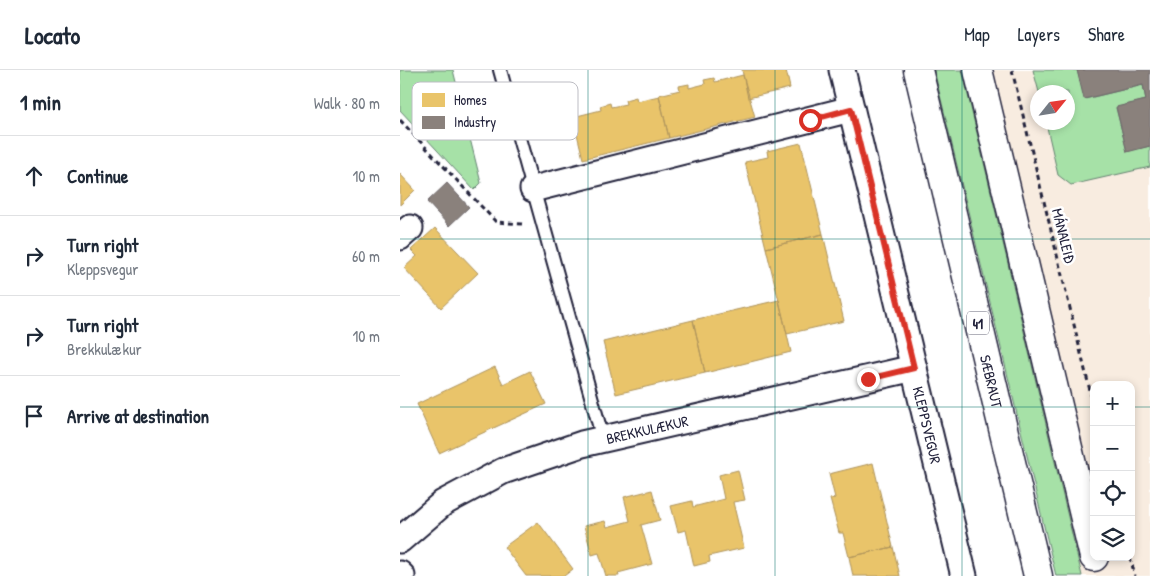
<!DOCTYPE html>
<html lang="en">
<head>
<meta charset="utf-8">
<style>
  body { margin:0; font-family:"Patrick Hand",sans-serif; background:#f6f6f7; color:#1f2937 }
  .controls { position:absolute; right:15px; bottom:15px; display:grid; overflow:hidden; border-radius:10px; box-shadow:0 2px 8px #0003 }
  .controls button { width:45px; height:45px; display:grid; place-items:center; padding:0; border:0; border-bottom:1px solid #e0e1e3; background:#fff; color:#1f2937; font:25px sans-serif }
  .compass { position:absolute; left:630px; top:15px; width:45px; height:45px; border-radius:50%; background:#fff; box-shadow:0 2px 8px #0003; rotate:60deg }
  .stop { position:absolute; width:15px; height:15px; margin:-11px; border:4px solid #d93025; border-radius:50%; background:#fff }
  .stop.end { background:#d93025; border-color:#fff; box-shadow:0 1px 5px #0008 }
  .list { margin:0; padding:0; list-style:none }
  h2 { display:flex; justify-content:space-between; align-items:center; height:65px; margin:0; padding:0 20px; font-size:21px }
  h2 small { font-size:16px; font-weight:400; color:#747a83 }
  .list li { display:grid; grid-template-columns:32px 1fr auto; gap:15px; align-items:center; box-sizing:border-box; height:80px; padding:0 20px; border-top:1px solid #e0e1e3 }
  .list b { display:block; font-size:19px; white-space:nowrap }
  .list p { margin:0; font-size:16px; white-space:nowrap; color:#747a83 }
  .list em { font-size:16px; font-style:normal; color:#747a83 }
  .icon { flex:none; width:28px; height:28px; fill:none; stroke:currentColor; stroke-width:2; stroke-linecap:round; stroke-linejoin:round }
  .map { position:relative; flex:none; width:750px; height:506px; overflow:hidden }
  header { display:flex; align-items:center; gap:30px; box-sizing:border-box; height:70px; padding:0 25px; background:#fff; border-bottom:1px solid #e0e1e3 }
  header strong { font-size:24px }
  nav { display:flex; gap:28px; margin-inline-start:auto; font-size:18px }
  main { display:flex }
  aside { flex:1; background:#fff }
  .map>svg:first-child { display:block }
</style>
</head>
<body>
<header>
<strong>Locato</strong>
<nav><a>Map</a><a>Layers</a><a>Share</a></nav>
</header>
<main>
<aside>
<h2>1 min<small>Walk · 80 m</small></h2>
<ul class="list">
<li><svg class="icon" aria-label="ahead" viewBox="0 0 24 24"><path d="M12 20V5M6 11l6-6 6 6"/></svg><div><b>Continue</b></div><em>10 m</em></li>
<li><svg class="icon" aria-label="right" viewBox="0 0 24 24"><path d="M7 20v-9h11M14 6l5 5-5 5"/></svg><div><b>Turn right</b><p>Kleppsvegur</p></div><em>60 m</em></li>
<li><svg class="icon" aria-label="right" viewBox="0 0 24 24"><path d="M7 20v-9h11M14 6l5 5-5 5"/></svg><div><b>Turn right</b><p>Brekkulækur</p></div><em>10 m</em></li>
<li><svg class="icon" aria-label="arrive" viewBox="0 0 24 24"><path d="M6 21V4h12l-3 4 3 4H6"/></svg><div><b>Arrive at destination</b></div></li>
</ul>
</aside>
<div class="map">
<svg width="750" height="506" viewBox="0 0 750 506">
  <rect width="100%" height="100%" fill="#fff"/>
  <filter id="ink" filterUnits="userSpaceOnUse"><feTurbulence type="fractalNoise" baseFrequency=".02" numOctaves="2"/><feDisplacementMap in="SourceGraphic" scale="10" xChannelSelector="R" yChannelSelector="G"/><feConvolveMatrix kernelMatrix="1 2 1 2 8 2 1 2 1" color-interpolation-filters="sRGB"/></filter>
  <g filter="url(#ink)">
    <path fill="#f8ece0" fill-rule="evenodd" d="M 562,0 L 750,0 L 750,506 L 682,506 ZM 638,22 L 668,22 L 668,52 L 638,52 ZM 694,315 L 731,315 L 731,487 L 694,487 Z"/>
    <path fill="#a6e1a7" stroke="#648271" d="M 0,0 L 53,0 L 81,113 L 74,120 L 0,40 Z
      M 534,0 L 562,0 L 682,506 L 656,506 Z
      M 633,0 L 677,0 L 685,29 L 743,15 L 746,30 L 716,38 L 727,81 L 750,76 L 750,97 L 671,115 L 658,105 L 646,53 L 668,52 L 668,22 L 639,22 Z"/>
    <path fill="#e9c46a" stroke="#ad935c" d="M 342,0 L 386,0 L 390,18 L 348,28 Z
      M 343,5 L 355,47 L 269,68 L 259,25 L 280,20 L 279,16 L 289,14 L 289,18 L 305,14 L 304,10 L 314,8 L 315,12 Z
      M 259,26 L 269,68 L 183,89 L 173,47 L 201,40 L 200,36 L 210,33 L 211,37 L 226,34 L 225,30 L 236,27 L 237,31 Z
      M 401,73 L 423,164 L 366,178 L 345,92 L 368,87 L 367,81 Z
      M 0,104 L 15,120 L 0,135 Z
      M 35,158 L 78,203 L 41,238 L 4,198 L 17,186 L 11,180 Z
      M 423,164 L 444,251 L 387,264 L 366,178 Z
      M 379,230 L 391,282 L 305,303 L 293,250 Z
      M 293,250 L 305,303 L 216,324 L 203,272 Z
      M 95,297 L 103,314 L 130,301 L 146,334 L 39,383 L 17,334 Z
      M 473,393 L 493,477 L 449,487 L 443,463 L 439,463 L 430,429 L 435,428 L 429,404 Z
      M 338,400 L 345,430 L 333,432 L 344,478 L 309,486 L 310,492 L 294,496 L 286,460 L 278,462 L 271,436 L 292,431 L 293,437 L 324,429 L 319,405 Z
      M 252,420 L 260,450 L 241,455 L 252,494 L 218,503 L 219,506 L 206,506 L 199,483 L 192,485 L 184,456 L 205,451 L 207,457 L 230,451 L 224,427 Z
      M 138,452 L 173,499 L 164,506 L 126,506 L 104,477 Z
      M 493,477 L 500,506 L 453,506 L 449,487 Z"/>
    <path fill="#8a817c" stroke="#6b6468" d="M 677,0 L 750,0 L 750,76 L 727,82 L 716,37 L 746,30 L 743,15 L 684,29 Z
      M 47,113 L 69,137 L 49,156 L 27,132 Z"/>
    <g fill="none" stroke-linecap="round" stroke-linejoin="round">
      <defs>
        <path id="service" d="M 100,0 L 203,369"/>
        <g id="minor">
          <path id="s1" d="M 442,0 L 564,506"/>
          <path d="M 133,119 L 451,39"/>
          <path d="M 0,167 L 10,158"/>
          <path id="s2" d="M 0,470 L 43,433 L 103,401 L 182,374 L 514,298"/>
          <path d="M 0,504 L 2,506"/>
        </g>
        <g id="primary">
          <path id="s3" d="M 518,0 L 638,506"/>
          <path d="M 578,0 L 694,487"/>
        </g>
      </defs>
      <use href="#service" stroke="#22223b" stroke-width="16"/>
      <use href="#minor" stroke="#22223b" stroke-width="29"/>
      <use href="#primary" stroke="#22223b" stroke-width="31"/>
      <path stroke="#22223b" stroke-width="3" stroke-dasharray="5 4" stroke-linecap="butt" d="M 612,0 L 694,337
        M 0,50 L 96,152 L 122,154
        M 730,487 L 735,506"/>
      <use href="#service" stroke="#fff" stroke-width="12"/>
      <use href="#minor" stroke="#fff" stroke-width="25"/>
      <use href="#primary" stroke="#fff" stroke-width="28"/>
    </g>
  </g>
  <g fill="none" stroke-linecap="round" stroke-linejoin="round" filter="url(#ink)">
    <path stroke="#d93025" stroke-width="6" d="M 410,50 L 451,39 L 514,298 L 468,309"/>
  </g>
  <path fill="none" stroke="#0f766e" stroke-width="1" stroke-opacity="0.55" d="M 188,0 L 188,506M 375,0 L 375,506M 562,0 L 562,506M 0,169 L 750,169M 0,337 L 694,337M 731,337 L 750,337"/>
  <g text-anchor="middle" dominant-baseline="central" stroke-width="5" stroke-linejoin="round" paint-order="stroke">
    <rect fill="#fff" stroke="#646476" stroke-width="1" x="567" y="241.5" width="22" height="23" rx="4"/>
    <g font-size="14" font-weight="bold" fill="#22223b">
      <text x="578" y="253">41</text>
    </g>
    <g font-size="15" fill="#22223b" stroke="#fff">
      <text transform="translate(664 166) rotate(76)">MÁNALEIÐ</text>
      <text stroke="none"><textPath href="#s3" startOffset="320">SÆBRAUT</textPath></text>
      <text stroke="none"><textPath href="#s1" startOffset="365">KLEPPSVEGUR</textPath></text>
      <text stroke="none"><textPath href="#s2" startOffset="275">BREKKULÆKUR</textPath></text>
    </g>
  </g>
  <rect x="12" y="12" width="166" height="58" rx="8" fill="#fff" stroke="#bdbdc4" stroke-width="1"/>
  <rect x="22" y="23" width="23" height="14" fill="#e9c46a"/>
  <rect x="22" y="46" width="23" height="13" fill="#8a817c"/>
  <g font-size="14" fill="#22223b">
    <text x="54" y="35">Homes</text>
    <text x="54" y="57">Industry</text>
  </g>
</svg>
<div class="controls">
<button>+</button>
<button>−</button>
<button><svg class="icon" aria-label="locate" viewBox="0 0 24 24"><circle cx="12" cy="12" r="6"/><path d="M12 2v4M12 18v4M2 12h4M18 12h4"/></svg></button>
<button><svg class="icon" aria-label="layers" viewBox="0 0 24 24"><path d="M12 4l9 5-9 5-9-5zM3 14l9 5 9-5"/></svg></button>
</div>
<svg class="compass" viewBox="-18 -18 36 36"><path d="M0-13l5 13h-10z" fill="#e53935"/><path d="M0 13l5-13h-10z" fill="#747a83"/></svg>
<div class="stop" style="left:410px;top:50px"></div>
<div class="stop end" style="left:468px;top:309px"></div>
</div>
</main>
</body>
</html>
